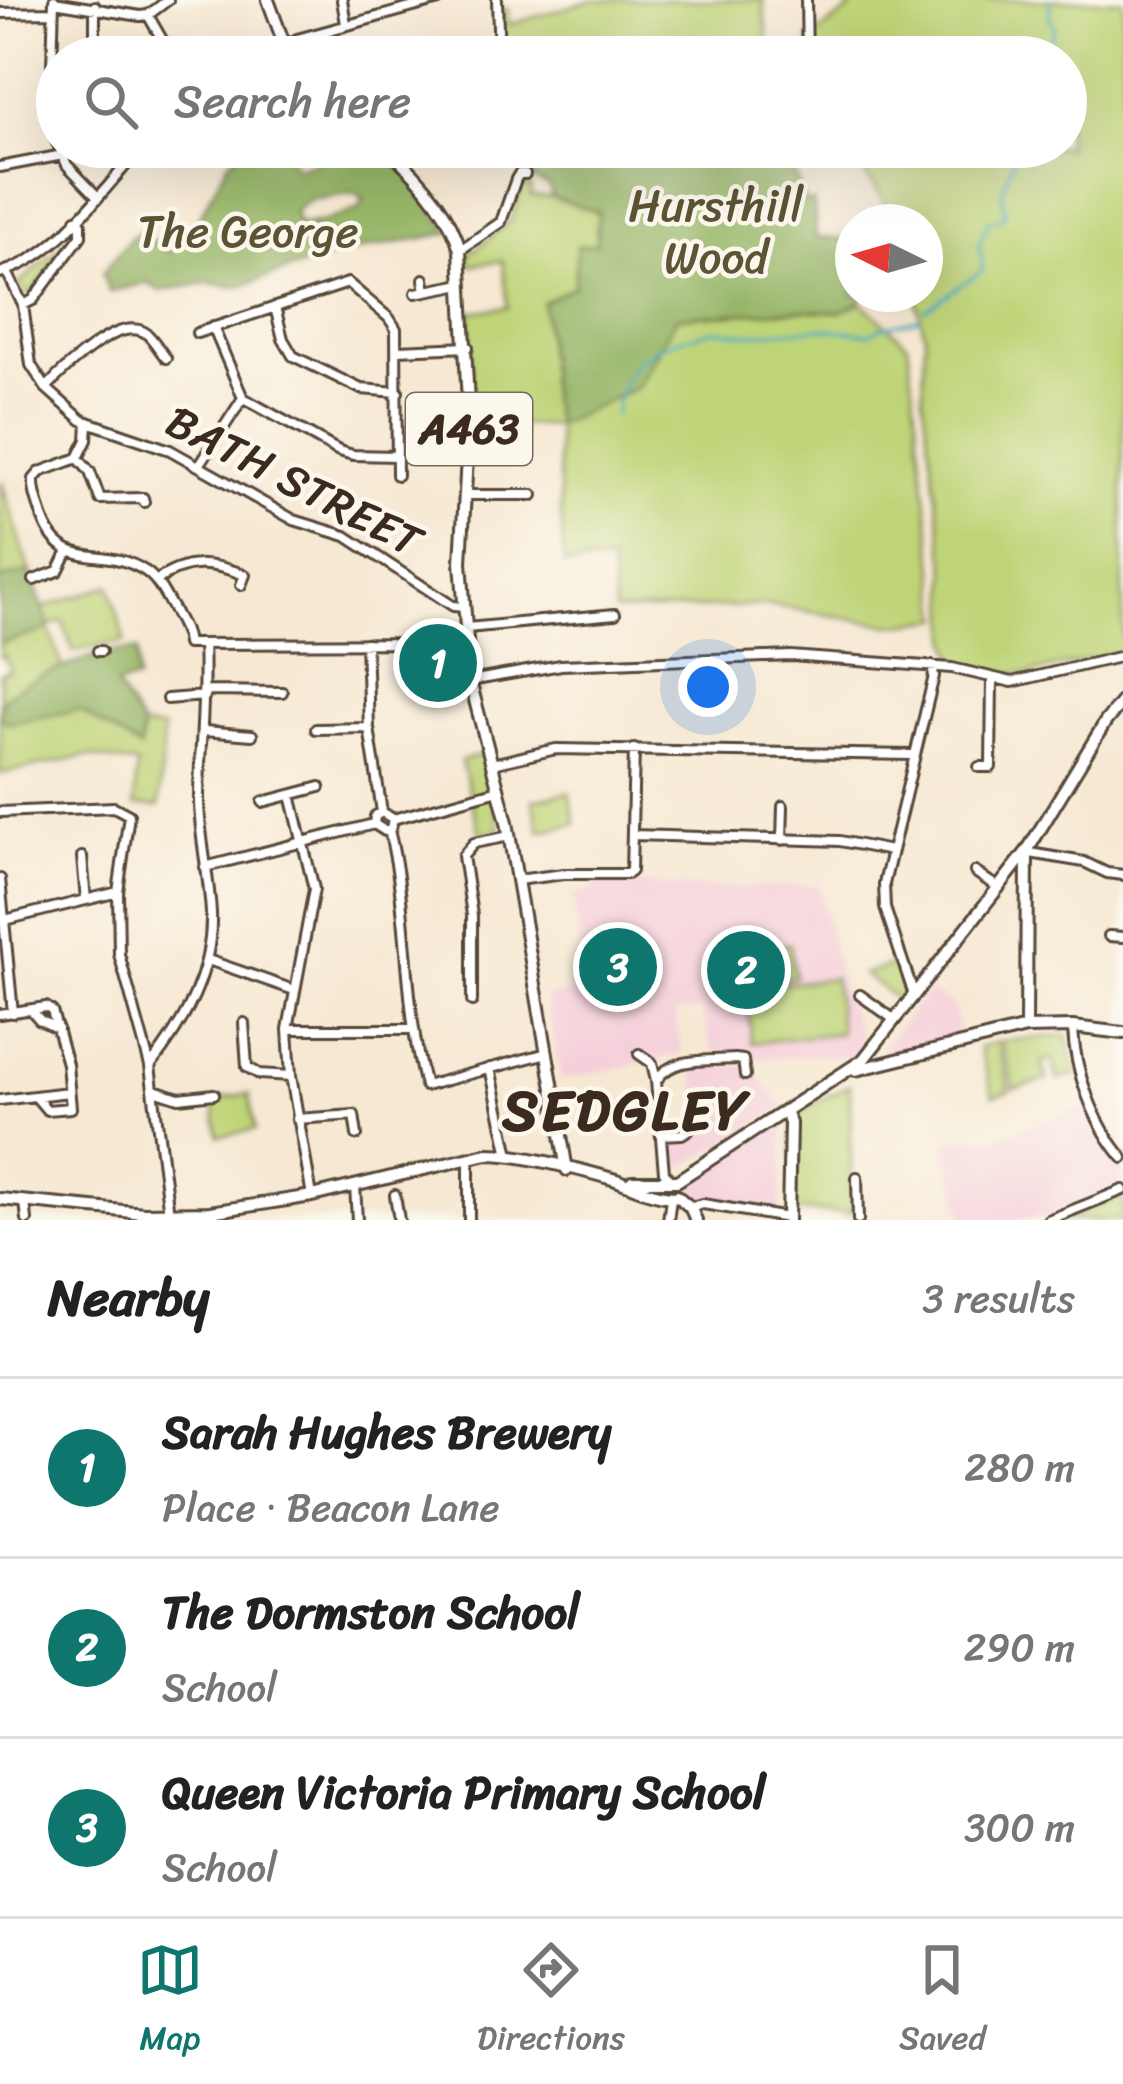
<!DOCTYPE html>
<html lang="en">
<head>
<meta charset="utf-8">
<style>
  body { margin:0; font-family:Sriracha,sans-serif; background:#f6f6f6; color:#222 }
  .compass { position:absolute; left:835px; top:204px; width:108px; height:108px; border-radius:50%; background:#fff; box-shadow:0 12px 48px #0002; rotate:275deg }
  .you { position:absolute; left:708px; top:687px; width:42px; height:42px; margin:-30px; border:9px solid #fff; border-radius:50%; background:#1a73e8; box-shadow:0 0 0 18px #1a73e833 }
  .badge { display:grid; place-items:center; width:78px; height:78px; border-radius:50%; background:#0f766e; color:#fff; font-size:39px; font-weight:700 }
  .pin { position:absolute; translate:-50% -50%; border:6px solid #fff; box-shadow:0 3px 12px #0006 }
  .list { margin:0; padding:0; list-style:none }
  h2 { display:flex; justify-content:space-between; align-items:center; height:156px; margin:0; padding:0 48px; font-size:51px }
  h2 small { font-size:39px; font-weight:400; color:#767676 }
  .list li { display:grid; grid-template-columns:78px 1fr auto; gap:36px; align-items:center; box-sizing:border-box; height:180px; padding:0 48px; border-top:3px solid #e0e0e0 }
  .list b { display:block; font-size:45px; white-space:nowrap }
  .list p { margin:0; font-size:39px; white-space:nowrap; color:#767676 }
  .list em { font-size:39px; font-style:normal; color:#767676 }
  .icon { flex:none; width:66px; height:66px; fill:none; stroke:currentColor; stroke-width:2; stroke-linecap:round; stroke-linejoin:round }
  .map { position:relative; flex:none; width:1123px; height:1220px; overflow:hidden }
  .search { position:absolute; background:#fff; box-shadow:0 12px 48px #0002; left:36px; right:36px; top:36px; height:132px; display:flex; align-items:center; gap:30px; box-sizing:border-box; padding:0 42px; border-radius:66px; color:#767676; font-size:45px }
  .sheet { height:696px; background:#fff }
  nav { display:flex; justify-content:space-around; align-items:center; box-sizing:border-box; height:168px; border-top:3px solid #e0e0e0; background:#fff; font-size:33px; color:#767676 }
  nav a { display:grid; justify-items:center; gap:6px }
  nav .on { color:#0f766e }
  .map>svg:first-child { display:block }
</style>
</head>
<body>
<div class="map">
<svg width="1123" height="1220" viewBox="0 0 1123 1220">
  <rect width="100%" height="100%" fill="#fbf7ec"/>
  <filter id="ink" filterUnits="userSpaceOnUse"><feTurbulence type="fractalNoise" baseFrequency=".00833" numOctaves="2"/><feDisplacementMap in="SourceGraphic" scale="24" xChannelSelector="R" yChannelSelector="G"/><feConvolveMatrix kernelMatrix="1 2 1 2 8 2 1 2 1" color-interpolation-filters="sRGB"/></filter>
  <filter id="wash" filterUnits="userSpaceOnUse"><feTurbulence type="fractalNoise" baseFrequency=".004" numOctaves="4" result="noise"/><feDisplacementMap in="SourceGraphic" scale="48" xChannelSelector="R" yChannelSelector="G"/><feGaussianBlur stdDeviation="2.7" result="paint"/><feColorMatrix in="noise" values="0 0 0 0 0 0 0 0 0 0 0 0 0 0 0 0 0 1.4 0 .05"/><feComposite in="paint" operator="in"/></filter>
  <g filter="url(#wash)">
    <rect width="100%" height="100%" fill="#f6e8d2"/>
    <path fill="#f5cfda" d="M 594,881 L 720,888 L 819,885 L 842,989 L 866,1052 L 855,1057 L 823,1055 L 747,1059 L 742,1050 L 712,1052 L 702,1010 L 675,1012 L 682,1054 L 561,1080 L 545,996 L 586,989 L 573,895 L 593,890 Z
      M 928,990 L 953,1006 L 961,1036 L 882,1057 L 883,1048 Z
      M 750,1065 L 784,1107 L 682,1168 L 668,1170 L 664,1141 L 703,1126 L 692,1066 Z
      M 1085,1107 L 1106,1153 L 1123,1170 L 1123,1186 L 1055,1215 L 1022,1220 L 964,1220 L 945,1143 L 977,1135 L 979,1141 L 1004,1135 Z
      M 784,1121 L 780,1214 L 687,1198 L 687,1178 Z"/>
    <path fill="#bfd478" stroke="#7d7f4b" stroke-width="3" d="M 592,0 L 763,0 L 769,57 L 502,57 L 500,11 L 507,9 L 509,25 Z
      M 850,0 L 1123,0 L 1123,652 L 1028,674 L 993,672 L 957,664 L 950,641 L 947,574 L 923,396 L 925,337 L 915,294 L 925,294 L 925,222 L 894,222 L 875,186 L 839,147 L 1066,147 L 1066,57 L 809,57 L 809,40 L 851,9 Z
      M 522,186 L 531,186 L 531,196 L 552,197 L 598,212 L 596,244 L 577,247 L 574,286 L 543,304 L 551,404 L 557,424 C 604,399 648,361 677,317 L 798,310 L 841,312 L 861,302 L 908,344 L 941,619 L 891,625 L 769,605 L 615,612 L 610,562 L 564,565 L 556,425 L 474,425 L 470,312 L 508,307 L 503,261 L 468,265 L 468,255 L 511,220 Z
      M 74,235 L 69,243 L 29,296 L 19,284 Z
      M 1,480 L 42,608 L 110,585 L 125,641 L 73,651 L 63,621 L 48,626 L 63,668 L 97,655 L 137,651 L 137,680 L 116,685 L 142,727 L 163,729 L 159,807 L 134,806 L 137,765 L 88,756 L 0,774 L 0,674 L 10,670 L 5,656 L 0,658 Z
      M 483,754 L 500,830 L 480,834 L 461,761 Z
      M 569,792 L 576,824 L 540,831 L 533,800 Z
      M 790,944 L 795,977 L 724,987 L 720,954 Z
      M 896,964 L 907,998 L 903,1004 L 863,974 Z
      M 834,978 L 840,1033 L 752,1043 L 746,988 Z
      M 1067,1035 L 1077,1074 L 1058,1080 L 1052,1059 L 1042,1062 L 1047,1080 L 1014,1089 L 1001,1041 Z
      M 997,1042 L 1010,1091 L 993,1096 L 979,1047 Z
      M 850,1085 L 852,1213 L 793,1211 L 793,1114 Z
      M 249,1094 L 255,1130 L 219,1136 L 213,1100 Z
      M 1123,1195 L 1123,1220 L 1064,1220 Z"/>
    <path fill="#97b668" stroke="#697043" stroke-width="3" fill-rule="evenodd" d="M 247,147 L 281,147 L 297,168 L 322,160 L 336,147 L 379,147 L 416,184 L 450,233 L 342,253 L 237,287 L 207,283 L 160,291 L 147,283 L 109,292 L 102,273 L 132,237 L 140,233 L 170,252 L 197,222 L 229,161 ZM 354,193 L 364,199 L 359,209 L 320,223 L 297,224 L 294,211 L 309,200 Z
      M 498,147 L 785,147 L 805,203 L 814,202 L 816,237 L 853,240 L 853,294 L 862,294 L 861,302 L 841,312 L 798,310 L 677,317 L 638,387 L 557,425 L 551,404 L 543,303 L 574,286 L 577,246 L 596,244 L 598,212 L 552,197 L 549,186 L 532,179 L 533,161 L 496,155 Z
      M 30,572 L 50,629 L 0,644 L 0,579 Z
      M 117,651 L 137,651 L 137,680 L 116,685 L 142,727 L 140,749 L 79,710 L 10,723 L 0,717 C 0,707 0,705 5,698 C 20,680 93,656 117,651 Z"/>
    <g fill="none" stroke-linecap="round" stroke-linejoin="round">
      <path stroke="#41abc1" stroke-width="3" d="M 1044,57 L 1055,28 L 1049,15 L 1051,0
        M 925,310 L 983,270 L 979,245 L 989,220 L 1001,219 L 1006,211 C 996,191 1009,175 1015,155 L 1009,147
        M 691,336 L 714,330 L 748,334 L 821,328 L 870,334 L 881,327 L 918,319
        M 615,415 C 623,368 639,350 687,337"/>
    </g>
  </g>
  <g filter="url(#ink)">
    <g fill="none" stroke-linecap="round" stroke-linejoin="round">
      <defs>
        <path id="minor" d="M 54,0 L 51,100 L 57,143
          M 342,0 L 346,24
          M 497,0 L 499,57
          M 806,0 L 807,57
          M 54,2 L 140,16 L 148,15 L 168,0
          M 95,6 L 95,57
          M 0,13 L 53,12
          M 148,15 L 164,43
          M 265,57 L 297,39 L 439,0
          M 59,147 L 67,165 L 97,196
          M 105,147 L 107,150
          M 0,167 L 63,155
          M 460,250 L 501,222 L 516,179 L 519,174 L 525,174
          M 7,272 L 23,305 L 31,365 L 46,388 L 82,420 L 170,450 L 294,520 L 346,536 L 453,606 L 464,607
          M 0,273 C 59,256 102,190 142,147
          M 424,279 L 426,291
          M 416,293 L 462,284
          M 23,305 L 33,300 L 81,236 L 81,223 L 76,219
          M 275,307 L 283,339 L 293,356 L 361,389 L 398,392
          M 213,327 L 243,398 L 339,451 L 353,455 L 397,456
          M 197,333 L 348,283 L 389,318 L 396,329 L 397,475
          M 398,350 L 468,347
          M 46,388 C 63,370 120,313 147,334 C 154,340 160,351 166,358
          M 88,422 L 87,440 L 78,458 L 40,472 L 34,479 C 33,492 38,503 42,516 C 63,574 102,543 145,571 C 158,579 165,596 173,609 C 179,621 186,631 187,644 L 468,643
          M 78,458 L 90,472 L 100,499 L 143,498 L 144,502
          M 200,464 L 243,398
          M 467,495 L 533,495
          M 34,580 L 58,571 L 68,551
          M 156,581 C 187,559 211,562 245,575 L 241,585
          M 467,628 L 615,614
          M 366,643 L 369,728 L 382,812
          M 98,651 L 101,651
          M 470,681 L 561,665 L 791,656 L 952,668 L 1012,682 L 1123,656
          M 205,691 L 282,692
          M 167,699 L 205,696
          M 316,729 L 369,728
          M 204,731 L 252,735
          M 492,764 L 556,749 L 912,755
          M 979,767 L 991,767 L 992,680
          M 291,795 L 314,889 L 288,1029 L 291,1076 L 312,1196
          M 263,802 L 320,787
          M 0,812 L 114,807 L 129,815 L 118,892 L 119,954 L 150,1066 L 169,1214
          M 393,819 L 499,790
          M 389,830 C 410,914 403,1003 425,1086 L 547,1053
          M 633,835 L 840,841 L 891,851
          M 782,840 L 783,806
          M 1030,853 L 1084,862 L 1107,873 L 1123,875
          M 82,857 L 86,900
          M 205,867 L 374,824 L 375,816 L 382,812 L 393,819 L 391,828 L 385,831 L 374,824
          M 975,872 L 999,888
          M 0,879 L 13,1013
          M 517,880 L 564,874 L 627,874 L 631,871 L 634,749
          M 5,920 L 118,892
          M 1109,936 L 1123,937
          M 208,960 L 294,990
          M 860,995 L 895,1020
          M 914,995 L 885,908 L 884,884 L 934,676 L 932,666
          M 472,1001 L 472,915 L 463,856 L 474,843 L 510,836
          M 31,1010 L 40,1020 L 58,1029
          M 0,1014 L 46,1007 L 52,1011 L 67,1064 L 71,1108 L 47,1110 L 36,1097
          M 244,1023 L 247,1067 L 259,1074 L 291,1076
          M 1073,1027 C 1074,1071 1095,1126 1123,1158
          M 289,1029 L 413,1029
          M 639,1054 L 652,1063 L 656,1080
          M 151,1065 C 186,1020 213,971 211,913 C 209,876 200,839 199,802 C 199,749 206,697 203,644
          M 490,1068 L 509,1155
          M 154,1090 L 179,1098 L 214,1094
          M 0,1100 L 69,1092
          M 297,1119 L 354,1115 L 357,1135
          M 661,1135 L 682,1134 L 697,1124
          M 469,1158 L 469,1220
          M 857,1177 L 858,1220
          M 669,1178 L 664,1172 L 656,1081 C 671,1056 709,1061 735,1059 L 743,1060 L 745,1075
          M 355,1186 L 357,1220
          M 395,1195 L 399,1220
          M 25,1202 L 27,1220
          M 690,1207 L 703,1204 L 788,1218
          M 668,1220 L 671,1199
          M 1048,1220 L 1123,1190"/>
        <path id="major" d="M 268,0 L 289,57
          M 386,147 C 416,174 450,210 460,250 L 469,423 L 461,562 L 470,681 L 507,822 L 567,1170
          M 1026,1028 L 1027,851
          M 856,1070 L 1026,1028 L 1073,1027 L 1123,1033
          M 786,1113 L 790,1123 L 788,1220
          M 632,1181 L 677,1181
          M 677,1181 L 863,1060 L 1027,851 L 1106,721 L 1123,700
          M 677,1196 L 690,1207 L 696,1220
          M 0,1199 L 144,1213 L 210,1212 L 312,1196 L 487,1154 C 521,1154 582,1170 616,1180 C 632,1186 663,1200 677,1196"/>
      </defs>
      <use href="#minor" stroke="#574639" stroke-width="14"/>
      <use href="#major" stroke="#574639" stroke-width="16"/>
      <use href="#minor" stroke="#fff" stroke-width="8"/>
      <use href="#major" stroke="#fff" stroke-width="10"/>
    </g>
  </g>
  <g text-anchor="middle" dominant-baseline="central" stroke-width="9" stroke-linejoin="round" paint-order="stroke">
    <rect fill="#fbf7ec" stroke="#75685c" stroke-width="3" x="406" y="393" width="126" height="72" rx="9"/>
    <g font-size="42" font-weight="bold" fill="#3b2a1e">
      <text x="469" y="429">A463</text>
    </g>
    <g font-size="45" fill="#5c5434" stroke="#fbf7ec">
      <text x="716" y="206">Hursthill<tspan x="716" dy="52">Wood</tspan></text>
      <text x="248" y="232">The George</text>
    </g>
    <g font-size="45" fill="#3b2a1e" stroke="#fbf7ec">
      <text transform="translate(294 481) rotate(27)">BATH STREET</text>
    </g>
    <g font-size="57" font-weight="bold" letter-spacing="3" fill="#3b2a1e" stroke="#fbf7ec">
      <text x="626" y="1110">SEDGLEY</text>
    </g>
  </g>
</svg>
<svg class="compass" viewBox="-18 -18 36 36"><path d="M0-13l5 13h-10z" fill="#e53935"/><path d="M0 13l5-13h-10z" fill="#767676"/></svg>
<div class="you"></div>
<div class="pin badge" style="left:438px;top:663px">1</div>
<div class="pin badge" style="left:746px;top:970px">2</div>
<div class="pin badge" style="left:618px;top:967px">3</div>
<div class="search"><svg class="icon" aria-label="search" viewBox="0 0 24 24"><circle cx="10" cy="10" r="6"/><path d="M15 15l6 6"/></svg>Search here</div>
</div>
<section class="sheet">
<h2>Nearby<small>3 results</small></h2>
<ul class="list">
<li><span class="badge">1</span><div><b>Sarah Hughes Brewery</b><p>Place · Beacon Lane</p></div><em>280 m</em></li>
<li><span class="badge">2</span><div><b>The Dormston School</b><p>School</p></div><em>290 m</em></li>
<li><span class="badge">3</span><div><b>Queen Victoria Primary School</b><p>School</p></div><em>300 m</em></li>
</ul>
</section>
<nav>
<a class="on"><svg class="icon" aria-label="map" viewBox="0 0 24 24"><path d="M3 6l6-2 6 2 6-2v14l-6 2-6-2-6 2zM9 4v14M15 6v14"/></svg>Map</a>
<a><svg class="icon" aria-label="directions" viewBox="0 0 24 24"><path d="M12 3l9 9-9 9-9-9zM9 14v-3h6M13 9l2 2-2 2"/></svg>Directions</a>
<a><svg class="icon" aria-label="saved" viewBox="0 0 24 24"><path d="M7 4h10v16l-5-4-5 4z"/></svg>Saved</a>
</nav>
</body>
</html>
